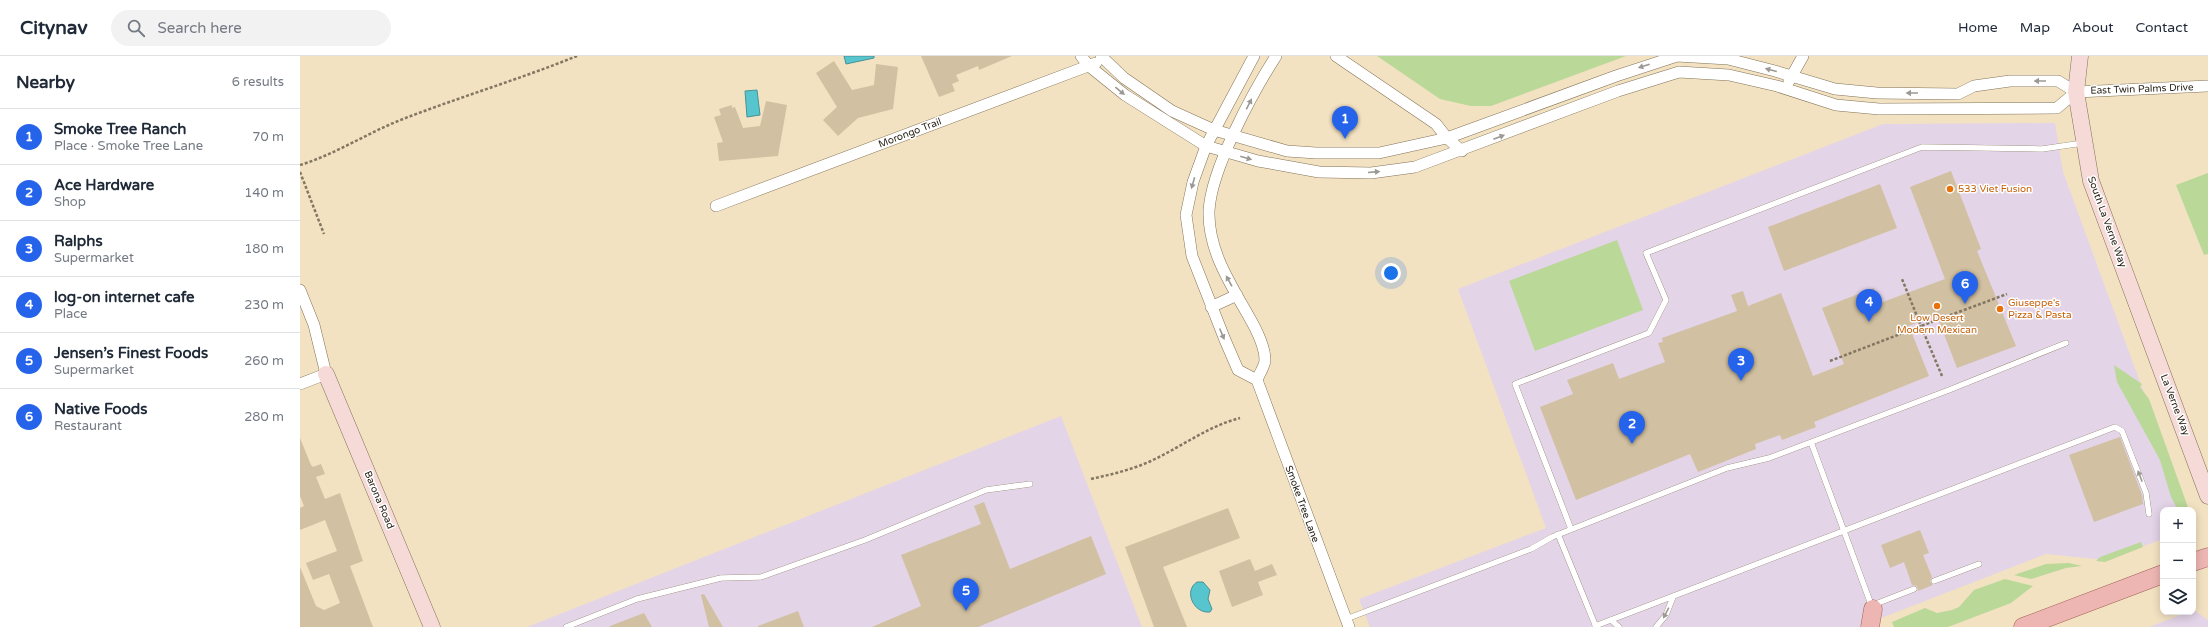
<!DOCTYPE html>
<html lang="en">
<head>
<meta charset="utf-8">
<style>
  body { margin:0; font-family:"Varela Round",sans-serif; background:#f2f2f3; color:#1f2937 }
  .controls { position:absolute; right:12px; bottom:12px; display:grid; overflow:hidden; border-radius:8px; box-shadow:0 2px 10px #0003 }
  .controls button { width:36px; height:36px; display:grid; place-items:center; padding:0; border:0; border-bottom:1px solid #e0e1e3; background:#fff; color:#1f2937; font:20px sans-serif }
  .you { position:absolute; left:1091px; top:217px; width:14px; height:14px; margin:-10px; border:3px solid #fff; border-radius:50%; background:#1a73e8; box-shadow:0 0 0 6px #1a73e833 }
  .badge { display:grid; place-items:center; width:26px; height:26px; border-radius:50%; background:#2563eb; color:#fff; font-size:13px; font-weight:700 }
  .pin { position:absolute; translate:-50% -33px; filter:drop-shadow(0 1px 2px #0008) }
  .pin::after { content:''; position:absolute; top:21px; width:14px; height:12px; background:inherit; clip-path:polygon(0 0,100% 0,50% 100%) }
  .list { margin:0; padding:0; list-style:none }
  h2 { display:flex; justify-content:space-between; align-items:center; height:52px; margin:0; padding:0 16px; font-size:17px }
  h2 small { font-size:13px; font-weight:400; color:#747a83 }
  .list li { display:grid; grid-template-columns:26px 1fr auto; gap:12px; align-items:center; box-sizing:border-box; height:56px; padding:0 16px; border-top:1px solid #e0e1e3 }
  .list b { display:block; font-size:15px; white-space:nowrap }
  .list p { margin:0; font-size:13px; white-space:nowrap; color:#747a83 }
  .list em { font-size:13px; font-style:normal; color:#747a83 }
  .icon { flex:none; width:22px; height:22px; fill:none; stroke:currentColor; stroke-width:2; stroke-linecap:round; stroke-linejoin:round }
  .map { position:relative; flex:none; width:1908px; height:571px; overflow:hidden }
  header { display:flex; align-items:center; gap:24px; box-sizing:border-box; height:56px; padding:0 20px; background:#fff; border-bottom:1px solid #e0e1e3 }
  header strong { font-size:19px }
  nav { display:flex; gap:22px; margin-inline-start:auto; font-size:14px }
  .search { width:280px; height:36px; background:#f2f2f3; display:flex; align-items:center; gap:10px; box-sizing:border-box; padding:0 14px; border-radius:22px; color:#747a83; font-size:15px }
  main { display:flex }
  aside { flex:1; background:#fff }
  .map>svg:first-child { display:block }
</style>
</head>
<body>
<header>
<strong>Citynav</strong>
<div class="search"><svg class="icon" aria-label="search" viewBox="0 0 24 24"><circle cx="10" cy="10" r="6"/><path d="M15 15l6 6"/></svg>Search here</div>
<nav><a>Home</a><a>Map</a><a>About</a><a>Contact</a></nav>
</header>
<main>
<aside>
<h2>Nearby<small>6 results</small></h2>
<ul class="list">
<li><span class="badge">1</span><div><b>Smoke Tree Ranch</b><p>Place · Smoke Tree Lane</p></div><em>70 m</em></li>
<li><span class="badge">2</span><div><b>Ace Hardware</b><p>Shop</p></div><em>140 m</em></li>
<li><span class="badge">3</span><div><b>Ralphs</b><p>Supermarket</p></div><em>180 m</em></li>
<li><span class="badge">4</span><div><b>log-on internet cafe</b><p>Place</p></div><em>230 m</em></li>
<li><span class="badge">5</span><div><b>Jensen’s Finest Foods</b><p>Supermarket</p></div><em>260 m</em></li>
<li><span class="badge">6</span><div><b>Native Foods</b><p>Restaurant</p></div><em>280 m</em></li>
</ul>
</aside>
<div class="map">
<svg width="1908" height="571" viewBox="0 0 1908 571">
  <rect width="100%" height="100%" fill="#f3e2c2"/>
  <path fill="#e3d4e7" d="M 1755,67 L 1763,116 L 1887,454 L 1863,454 L 1863,483 L 1805,504 L 1746,498 L 1558,571 L 1070,571 L 1059,543 L 1246,472 L 1158,233 L 1583,68 Z
    M 761,360 L 842,571 L 227,571 Z
    M 1894,554 L 1908,564 L 1908,571 L 1849,571 Z"/>
  <path fill="#bad898" d="M 1077,0 L 1326,0 L 1191,50 L 1171,50 L 1140,43 Z
    M 1908,117 L 1908,198 L 1904,199 L 1876,129 Z
    M 1317,184 L 1343,254 L 1235,295 L 1209,225 Z
    M 1814,309 L 1842,328 L 1840,331 L 1849,343 L 1889,454 L 1878,454 L 1871,441 L 1860,404 L 1817,326 Z
    M 1841,486 L 1843,491 L 1805,506 L 1796,505 L 1800,501 Z
    M 1769,507 L 1782,510 L 1766,512 L 1731,523 L 1714,519 L 1746,508 Z
    M 1705,523 L 1733,530 L 1711,547 L 1648,571 L 1594,571 L 1592,566 L 1625,552 L 1637,557 L 1652,554 L 1659,551 L 1674,534 Z"/>
  <path fill="#56c5ce" stroke="#479295" d="M 544,0 L 574,0 L 574,2 L 546,8 Z
    M 457,34 L 460,59 L 447,61 L 445,35 Z
    M 897,526 L 903,526 L 910,534 L 908,543 L 912,553 L 910,556 C 894,558 883,535 897,526 Z"/>
  <path fill="#d1c0a1" d="M 621,0 L 712,0 L 679,14 L 678,10 L 656,19 L 659,25 L 652,28 L 655,35 L 639,41 Z
    M 534,5 L 552,34 L 574,29 L 576,8 L 598,11 L 593,53 L 558,62 L 538,80 L 523,64 L 537,51 L 516,17 Z
    M 466,45 L 487,49 L 478,100 L 419,105 L 417,87 L 423,86 L 414,61 L 421,59 L 419,53 L 432,49 L 432,52 L 435,51 L 443,72 L 460,70 Z
    M 1651,115 L 1681,193 L 1677,195 L 1716,290 L 1657,312 L 1637,260 L 1631,261 L 1609,270 L 1629,320 L 1514,366 L 1516,371 L 1482,384 L 1480,379 L 1455,388 L 1456,393 L 1398,416 L 1390,398 L 1276,444 L 1240,351 L 1273,338 L 1267,324 L 1313,307 L 1319,323 L 1365,306 L 1358,287 L 1363,286 L 1362,282 L 1437,255 L 1431,239 L 1443,235 L 1448,250 L 1481,237 L 1513,320 L 1544,308 L 1522,252 L 1574,232 L 1580,247 L 1645,223 L 1610,131 Z
    M 1580,128 L 1597,172 L 1484,215 L 1468,171 Z
    M 1820,381 L 1842,439 L 1843,448 L 1794,466 L 1769,399 Z
    M 0,382 L 11,409 L 13,411 L 21,408 L 25,418 L 16,421 L 25,443 L 40,437 L 63,505 L 50,510 L 73,571 L 0,571 L 0,511 L 16,550 L 24,554 L 40,547 L 29,518 L 13,524 L 6,507 L 37,495 L 25,464 L 0,474 L 0,452 L 4,450 L 0,440 Z
    M 684,446 L 710,513 L 791,480 L 806,518 L 678,571 L 572,571 L 621,550 L 601,499 L 681,468 L 674,450 Z
    M 928,452 L 940,482 L 863,511 L 887,571 L 854,571 L 825,491 Z
    M 1620,474 L 1629,497 L 1623,499 L 1632,521 L 1630,525 L 1633,529 L 1618,535 L 1617,530 L 1612,529 L 1604,506 L 1590,512 L 1581,489 Z
    M 950,503 L 955,515 L 972,508 L 977,519 L 958,526 L 963,539 L 932,551 L 919,515 Z
    M 404,538 L 423,571 L 409,571 L 401,539 Z
    M 498,555 L 504,571 L 458,571 L 458,570 Z
    M 344,557 L 352,571 L 310,571 L 310,570 Z"/>
  <g fill="none" stroke-linecap="round" stroke-linejoin="round">
    <defs>
      <path id="lane" d="M 1511,386 L 1572,551
        M 1271,473 L 1215,328 L 1349,277 L 1366,244 L 1346,197 L 1622,91 L 1742,93 L 1783,87
        M 1258,478 L 1296,571
        M 1634,525 L 1679,508
        M 1573,549 L 1614,533
        M 1046,563 L 1231,493 L 1252,481 L 1427,412 L 1469,402 L 1649,334 L 1766,287
        M 1311,564 L 1319,571
        M 1295,570 L 1815,371 L 1822,375 L 1846,437 L 1849,458
        M 266,571 L 337,543 L 421,522 L 461,521 L 565,484 L 686,434 L 730,428
        M 1356,571 L 1366,559 L 1373,541"/>
      <path id="street" d="M 781,0 L 789,10 L 825,39 L 906,90 L 958,105 L 1019,116 L 1071,117 L 1115,111 L 1318,35 L 1379,16 L 1429,19 L 1477,30 L 1536,49 L 1579,53 L 1757,52 L 1776,36
        M 801,0 L 824,22 L 872,55 L 914,74 L 987,95 L 1016,97 L 1079,97 L 1147,82 L 1316,20 L 1377,0 L 1428,3 L 1475,15 L 1535,33 L 1577,37 L 1658,38 L 1674,30 L 1710,25 L 1758,25 L 1776,36
        M 954,0 L 906,90 L 893,126 L 886,159 L 892,200 L 925,284 L 938,314 L 957,324 L 1049,571
        M 1036,0 L 1136,68 L 1147,82 L 1162,95
        M 1489,25 L 1503,0
        M 1776,36 L 1908,30
        M 416,150 L 796,7
        M 0,234 L 14,269 L 26,318 L 0,328
        M 911,251 L 937,239
        M 957,324 C 959,318 965,310 965,304 C 965,291 955,271 948,259 C 930,227 908,194 909,155 C 911,113 953,36 976,0"/>
      <path id="secondary" d="M 1780,0 L 1776,36 L 1791,125 L 1908,440
        M 26,318 L 132,571"/>
      <path id="primary" d="M 1893,506 L 1908,501
        M 1570,571 L 1573,553
        M 1723,571 L 1863,518"/>
    </defs>
    <use href="#lane" stroke="#827356" stroke-width="6"/>
    <use href="#street" stroke="#827356" stroke-width="12"/>
    <use href="#secondary" stroke="#827356" stroke-width="17"/>
    <use href="#primary" stroke="#9f6058" stroke-width="19"/>
    <path stroke="#837762" stroke-width="2.5" stroke-dasharray="3 2" stroke-linecap="butt" d="M 0,109 C 36,98 67,77 103,63 C 160,41 220,23 277,0
      M 0,116 L 24,178
      M 1530,305 L 1621,270 L 1602,223
      M 1642,320 L 1621,270 L 1707,238
      M 791,423 C 813,418 835,413 855,403 C 884,389 909,370 940,362"/>
    <use href="#lane" stroke="#fff" stroke-width="5.5"/>
    <use href="#street" stroke="#fff" stroke-width="11"/>
    <use href="#secondary" stroke="#f6dad8" stroke-width="16"/>
    <use href="#primary" stroke="#eeb6b2" stroke-width="18"/>
  </g>
  <defs><path id="oneway-solid" d="M-6-.8H1V-3.2L6.5 0L1 3.2V.8H-6Z"/></defs>
  <g fill="#9c9994">
    <use href="#oneway-solid" transform="translate(1344 10) rotate(162)"/>
    <use href="#oneway-solid" transform="translate(1471 14) rotate(-165)"/>
    <use href="#oneway-solid" transform="translate(1740 25) rotate(-180)"/>
    <use href="#oneway-solid" transform="translate(820 35) rotate(39)"/>
    <use href="#oneway-solid" transform="translate(1612 37) rotate(-180)"/>
    <use href="#oneway-solid" transform="translate(949 48) rotate(-63)"/>
    <use href="#oneway-solid" transform="translate(1199 81) rotate(-21)"/>
    <use href="#oneway-solid" transform="translate(946 102) rotate(16)"/>
    <use href="#oneway-solid" transform="translate(1074 116) rotate(-5)"/>
    <use href="#oneway-solid" transform="translate(893 127) rotate(106)"/>
    <use href="#oneway-solid" transform="translate(929 225) rotate(-119)"/>
    <use href="#oneway-solid" transform="translate(922 278) rotate(67)"/>
    <use href="#oneway-solid" transform="translate(1840 420) rotate(-111)"/>
    <use href="#oneway-solid" transform="translate(1366 557) rotate(118)"/>
  </g>
  <g fill="#e8710a" stroke="#fff" stroke-width="1.5">
    <circle cx="1650" cy="133" r="4"/>
    <circle cx="1637" cy="250" r="4"/>
    <circle cx="1700" cy="253" r="4"/>
  </g>
  <g text-anchor="middle" dominant-baseline="central" stroke-width="3" stroke-linejoin="round" paint-order="stroke">
    <g font-size="10" fill="#231c11" stroke="#fff">
      <text transform="translate(1842 33) rotate(-2)">East Twin Palms Drive</text>
      <text transform="translate(610 77) rotate(-21)">Morongo Trail</text>
      <text transform="translate(1807 166) rotate(70)">South La Verne Way</text>
      <text transform="translate(1875 349) rotate(69)">La Verne Way</text>
      <text transform="translate(79 444) rotate(67)">Barona Road</text>
      <text transform="translate(1002 448) rotate(70)">Smoke Tree Lane</text>
    </g>
    <g font-size="10" fill="#c56008" stroke="#fff" text-anchor="start">
      <text x="1658" y="133">533 Viet Fusion</text>
      <text x="1708" y="247">Giuseppe's<tspan x="1708" dy="12">Pizza &amp; Pasta</tspan></text>
      <text x="1637" y="262" text-anchor="middle">Low Desert<tspan x="1637" dy="12">Modern Mexican</tspan></text>
    </g>
  </g>
</svg>
<div class="controls">
<button>+</button>
<button>−</button>
<button><svg class="icon" aria-label="layers" viewBox="0 0 24 24"><path d="M12 4l9 5-9 5-9-5zM3 14l9 5 9-5"/></svg></button>
</div>
<div class="you"></div>
<div class="pin badge" style="left:1045px;top:83px">1</div>
<div class="pin badge" style="left:1332px;top:388px">2</div>
<div class="pin badge" style="left:1441px;top:325px">3</div>
<div class="pin badge" style="left:1569px;top:266px">4</div>
<div class="pin badge" style="left:666px;top:555px">5</div>
<div class="pin badge" style="left:1665px;top:248px">6</div>
</div>
</main>
</body>
</html>
